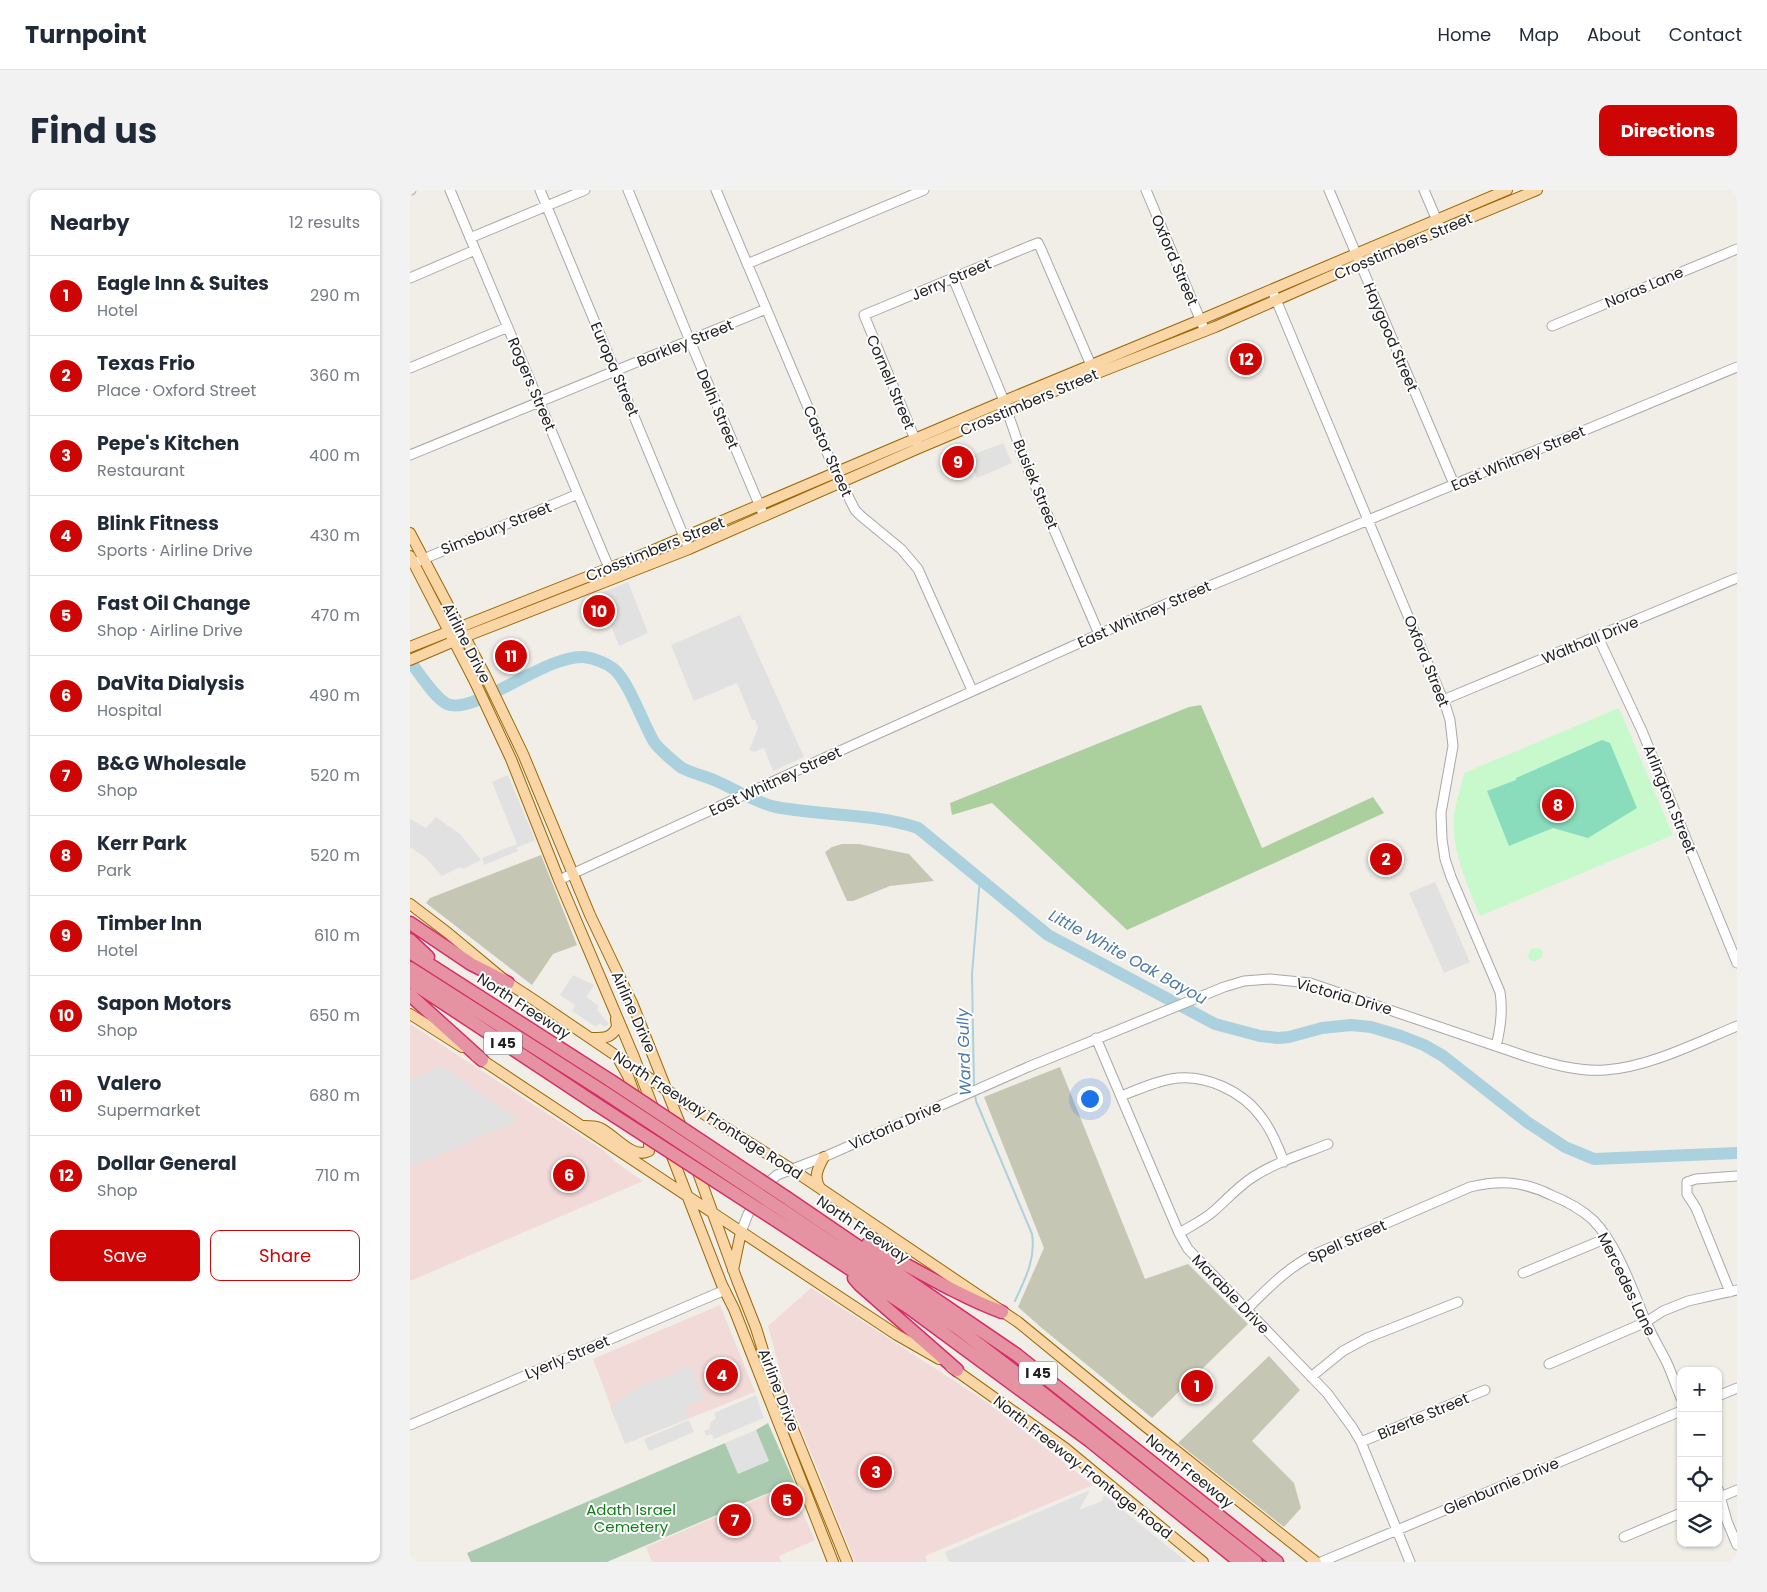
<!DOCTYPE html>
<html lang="en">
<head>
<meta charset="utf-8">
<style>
  body { margin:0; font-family:Poppins,sans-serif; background:#f2f2f3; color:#1f2937 }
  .controls { position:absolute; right:15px; bottom:15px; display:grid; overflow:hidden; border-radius:10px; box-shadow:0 1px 4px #0004 }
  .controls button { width:45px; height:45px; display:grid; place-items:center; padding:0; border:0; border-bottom:1px solid #e0e1e3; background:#fff; color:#1f2937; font:25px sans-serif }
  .you { position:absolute; left:679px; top:908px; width:18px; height:18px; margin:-12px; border:4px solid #fff; border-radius:50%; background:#1a73e8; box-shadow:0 0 0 8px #1a73e833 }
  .badge { display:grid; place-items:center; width:32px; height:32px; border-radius:50%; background:#cd0605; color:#fff; font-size:16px; font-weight:700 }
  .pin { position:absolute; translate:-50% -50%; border:2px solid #fff; box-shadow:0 1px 5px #0006 }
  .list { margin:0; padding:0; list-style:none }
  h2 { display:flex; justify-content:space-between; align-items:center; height:65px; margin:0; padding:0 20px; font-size:21px }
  h2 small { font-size:16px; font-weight:400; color:#747a83 }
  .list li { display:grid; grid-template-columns:32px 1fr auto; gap:15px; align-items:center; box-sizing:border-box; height:80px; padding:0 20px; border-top:1px solid #e0e1e3 }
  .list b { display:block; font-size:19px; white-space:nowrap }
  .list p { margin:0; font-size:16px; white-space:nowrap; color:#747a83 }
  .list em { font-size:16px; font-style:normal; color:#747a83 }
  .actions { display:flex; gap:10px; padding:15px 20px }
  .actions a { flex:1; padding:11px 0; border:1px solid #cd0605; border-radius:10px; text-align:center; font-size:18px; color:#cd0605 }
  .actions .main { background:#cd0605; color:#fff }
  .icon { flex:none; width:28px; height:28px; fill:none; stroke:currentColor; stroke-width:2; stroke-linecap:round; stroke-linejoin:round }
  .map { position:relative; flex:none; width:1327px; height:1372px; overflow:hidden; border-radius:10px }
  header { display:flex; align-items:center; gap:30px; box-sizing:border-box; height:70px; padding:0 25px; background:#fff; border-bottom:1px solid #e0e1e3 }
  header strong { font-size:24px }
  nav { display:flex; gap:28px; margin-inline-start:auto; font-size:18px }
  .intro { display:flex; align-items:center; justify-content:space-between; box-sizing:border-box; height:120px; padding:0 30px }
  h1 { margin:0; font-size:35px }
  .button { padding:12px 22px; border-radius:10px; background:#cd0605; color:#fff; font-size:18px; font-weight:700 }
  main { display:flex; gap:30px; padding:0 30px }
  aside { flex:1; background:#fff; border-radius:10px; box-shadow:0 1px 4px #0004 }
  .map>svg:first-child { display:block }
</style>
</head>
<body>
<header>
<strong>Turnpoint</strong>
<nav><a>Home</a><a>Map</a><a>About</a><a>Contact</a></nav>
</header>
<div class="intro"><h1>Find us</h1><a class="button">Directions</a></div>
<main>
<aside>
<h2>Nearby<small>12 results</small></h2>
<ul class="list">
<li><span class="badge">1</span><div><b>Eagle Inn &amp; Suites</b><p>Hotel</p></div><em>290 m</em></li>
<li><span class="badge">2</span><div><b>Texas Frio</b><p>Place · Oxford Street</p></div><em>360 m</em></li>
<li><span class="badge">3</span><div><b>Pepe's Kitchen</b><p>Restaurant</p></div><em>400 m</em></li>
<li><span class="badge">4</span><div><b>Blink Fitness</b><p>Sports · Airline Drive</p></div><em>430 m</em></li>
<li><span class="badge">5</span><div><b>Fast Oil Change</b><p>Shop · Airline Drive</p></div><em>470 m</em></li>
<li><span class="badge">6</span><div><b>DaVita Dialysis</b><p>Hospital</p></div><em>490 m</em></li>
<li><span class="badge">7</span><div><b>B&amp;G Wholesale</b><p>Shop</p></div><em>520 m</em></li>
<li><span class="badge">8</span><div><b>Kerr Park</b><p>Park</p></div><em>520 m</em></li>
<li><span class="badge">9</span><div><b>Timber Inn</b><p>Hotel</p></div><em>610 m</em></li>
<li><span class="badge">10</span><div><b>Sapon Motors</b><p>Shop</p></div><em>650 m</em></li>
<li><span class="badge">11</span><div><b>Valero</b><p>Supermarket</p></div><em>680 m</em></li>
<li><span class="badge">12</span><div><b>Dollar General</b><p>Shop</p></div><em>710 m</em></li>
</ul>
<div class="actions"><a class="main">Save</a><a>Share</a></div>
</aside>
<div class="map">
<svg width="1327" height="1372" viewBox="0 0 1327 1372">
  <rect width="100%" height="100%" fill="#f1eee8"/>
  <path fill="#f1dad8" d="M 0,834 L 196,962 L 207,973 L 233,991 L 0,1091 Z
    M 401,1098 L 575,1211 L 683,1295 L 515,1366 L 517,1372 L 445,1372 L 374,1196 L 358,1136 Z
    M 310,1115 L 345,1202 L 215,1254 L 183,1169 Z
    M 380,1295 L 405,1350 L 369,1366 L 371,1372 L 242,1372 L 236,1357 Z"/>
  <path fill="#c6c6b4" d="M 432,654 L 449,654 L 499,664 L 524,691 L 480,696 L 443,711 L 437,711 L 415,662 L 422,657 Z
    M 131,665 L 167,755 L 143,764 L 122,795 L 16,713 L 20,708 Z
    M 650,877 L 735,1089 L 778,1074 L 838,1134 L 742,1228 L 633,1139 L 608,1117 L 634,1058 L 574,907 Z
    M 859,1166 L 890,1200 L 842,1251 L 884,1293 L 891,1318 L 874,1337 L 768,1253 Z"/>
  <path fill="#accf9e" d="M 791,515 L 852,658 L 963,607 L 974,623 L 717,740 L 582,613 L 542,625 L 540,613 L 779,517 Z"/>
  <path fill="#aacaaf" d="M 358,1233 L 384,1292 L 197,1372 L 61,1372 L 57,1363 L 315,1253 L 328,1283 L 358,1271 L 346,1240 Z"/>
  <path fill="#c8f9cc" d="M 1209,518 L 1263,645 L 1070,726 C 1057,693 1041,661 1044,625 C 1046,611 1051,597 1054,583 Z
    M 1128,758 L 1133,761 L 1132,767 L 1126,771 L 1122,771 L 1117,767 L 1121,759 Z"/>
  <path fill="#89ddbd" d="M 1192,550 L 1200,553 L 1227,618 L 1178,648 L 1143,638 L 1099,656 L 1077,601 L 1106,590 L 1106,588 Z"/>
  <path fill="#e1e1e1" d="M 593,253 L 602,273 L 567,288 L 563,279 L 558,281 L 555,276 L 560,273 L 557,267 Z
    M 218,392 L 238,443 L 209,456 L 189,404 Z
    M 330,425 L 394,567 L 363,581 L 354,558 L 344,562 L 339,560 L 348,538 L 345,530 L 342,530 L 327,493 L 284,511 L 261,455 Z
    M 98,585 L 125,650 L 106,658 L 108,661 L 74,675 L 72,668 L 107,654 L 82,592 Z
    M 26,627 L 50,644 L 71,670 L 53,679 L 50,677 L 32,686 L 16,668 L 0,657 L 0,629 L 16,638 Z
    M 1025,692 L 1060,772 L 1034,783 L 999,703 Z
    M 163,785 L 184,795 L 176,807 L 189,816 L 187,820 L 199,834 L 194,837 L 190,833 L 186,837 L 162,821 L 165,815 L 150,805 Z
    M 32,876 L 103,926 L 106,932 L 0,977 L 0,890 Z
    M 281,1176 L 294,1209 L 274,1216 L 279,1228 L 215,1253 L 200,1217 L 228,1197 Z
    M 346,1205 L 354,1228 L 304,1249 L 302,1244 L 296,1246 L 294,1241 L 299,1239 L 301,1232 L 306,1228 L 304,1223 Z
    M 279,1230 L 284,1242 L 239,1261 L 234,1249 Z
    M 346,1240 L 359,1271 L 328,1284 L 315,1253 Z
    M 680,1300 L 669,1320 L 692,1311 L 694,1305 L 777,1372 L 539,1372 L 535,1362 Z"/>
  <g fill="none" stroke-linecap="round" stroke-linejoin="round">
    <path stroke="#aad1dd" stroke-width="2" d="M 564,897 L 562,784 L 570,688
      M 565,904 L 566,911 L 622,1044 C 626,1069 615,1089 605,1111"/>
    <path stroke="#aad1dd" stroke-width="12" d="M 0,471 C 9,483 24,507 37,514 C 64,526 136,464 174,467 C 183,468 197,473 205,480 C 219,493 233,533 244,552 C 249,559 265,573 272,578 C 282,583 294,586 304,590 C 323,598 346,613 366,617 C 413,626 463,623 508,638 L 638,745 L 805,834 L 850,846 L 868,848 L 879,847 L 912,838 L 941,835 L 961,837 L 991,846 L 1014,855 L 1033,866 L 1117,932 L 1155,957 L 1184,969 L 1327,963"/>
    <defs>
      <path id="minor" d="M 0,0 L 1,0
        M 40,0 L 202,385
        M 130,0 L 279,359
        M 218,0 L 280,151 L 354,326
        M 306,0 L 422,274 L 445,320 L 451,326 L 491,359 L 508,379 L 562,500
        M 736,0 L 795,141
        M 919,0 L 1044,294
        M 1014,0 L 1031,40
        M 60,48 L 175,0
        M 337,74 L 514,0
        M 0,88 L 65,60
        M 543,88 L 592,206 L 614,270 L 689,444
        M 862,100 L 1036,517 L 1040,530 L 1043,556 L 1031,623 L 1032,649 L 1035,669 L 1041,687 L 1090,802 C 1093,821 1091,837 1086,856
        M 1142,136 L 1327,59
        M 0,178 L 98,137
        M 507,254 L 454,125 L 620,56 L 628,53 L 631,59 L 684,182
        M 0,265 L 356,119
        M 4,373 L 168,304
        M 1188,447 L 1232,541 L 1327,773
        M 1033,510 L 1327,388
        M 149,690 L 423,564 L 756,414 L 1327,177
        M 686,848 L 769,1043 L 778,1059 L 917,1203 L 942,1237 L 951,1252 L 1000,1372
        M 711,906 C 727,900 744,892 761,889 C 794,883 833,901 852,928 C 862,941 868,956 874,972
        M 354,998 L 359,992 L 367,985 L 414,967 L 618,877 L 814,797 L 834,791 L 860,789 L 900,793 L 1115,866 C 1141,874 1169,882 1195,880 C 1239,877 1286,853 1327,836
        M 331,1042 L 338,1024 L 346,1011
        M 769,1043 C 781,1036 794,1030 805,1020 C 817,1009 829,996 843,987 C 866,972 893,964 918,954
        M 1113,1083 L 1197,1048
        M 1320,1102 L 1286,1018 L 1277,1004 L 1277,992 L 1286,989 L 1327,986
        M 836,1120 C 856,1100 877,1078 903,1065 L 1060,997 C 1090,990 1112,991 1141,1005 C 1156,1011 1171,1019 1183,1030 C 1207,1054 1223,1101 1236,1132 C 1242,1146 1250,1159 1257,1173 C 1262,1184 1266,1196 1271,1208
        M 1139,1174 L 1236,1132 L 1253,1121 L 1278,1111 L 1327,1100
        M 901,1187 L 933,1161 L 957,1148 L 1048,1112
        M 1308,1206 L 1327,1198
        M 0,1235 L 315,1100
        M 951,1252 L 1075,1200
        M 1308,1299 L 1317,1331 L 1327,1355
        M 1308,1308 L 1327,1300
        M 1214,1347 L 1271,1323
        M 911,1372 L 1271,1221"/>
      <path id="major" d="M 0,343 L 75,485 L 113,564 L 180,725 L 223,815 L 272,939
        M 0,366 L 65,492 L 101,569 L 149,690 L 224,867 L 244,920
        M 0,457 L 220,370 L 594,211 L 790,130 L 1097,0
        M 0,470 L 54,447 L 279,359 L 509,258 L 685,184 L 805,137 L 960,69 L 1127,0
        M 0,714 L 38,743 L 98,793 L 124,810 L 270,909 L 383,980 L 608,1132 L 735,1236 L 906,1372
        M 0,824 L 52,857
        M 180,848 C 193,848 201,849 207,837 L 206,829
        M 66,866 L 487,1145 L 529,1169
        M 209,870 L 218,886 L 226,909
        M 174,936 C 178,936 185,936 190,938 C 204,944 222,970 239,961 L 239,949 L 231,925
        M 251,938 L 312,1095 L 324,1119 L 423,1372
        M 278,955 L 327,1090 L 346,1138 L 359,1180 L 437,1372
        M 410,998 C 403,987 408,978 414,967
        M 323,1080 L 331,1042
        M 541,1177 L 655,1258 L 793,1372"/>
      <path id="highway" d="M 0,733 L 61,774 L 98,793
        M 0,750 L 18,767
        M 0,762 L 201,891
        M 0,778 L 194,902
        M 0,791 L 186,914
        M 0,805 L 72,870
        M 377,1008 L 607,1165 L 867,1372
        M 371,1019 L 549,1139 L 635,1205 L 846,1372
        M 364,1029 L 498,1117 L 680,1251 L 830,1372
        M 458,1054 C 500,1076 548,1106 592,1122
        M 444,1088 L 450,1095 L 547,1180"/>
    </defs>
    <use href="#minor" stroke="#a8a8a8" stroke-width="11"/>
    <use href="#major" stroke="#9a6904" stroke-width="12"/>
    <use href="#highway" stroke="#d72d67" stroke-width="15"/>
    <use href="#minor" stroke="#fff" stroke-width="9"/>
    <use href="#major" stroke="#fad5a5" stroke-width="10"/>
    <use href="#highway" stroke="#e593a2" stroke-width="12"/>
    <defs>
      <path id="highway-bridge" d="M 201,891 L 377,1008
        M 194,902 L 371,1019
        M 186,914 L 364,1029"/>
    </defs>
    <use href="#highway-bridge" stroke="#d72d67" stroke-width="15" stroke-linecap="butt"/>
    <use href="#highway-bridge" stroke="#e593a2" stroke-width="12"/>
  </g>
  <g text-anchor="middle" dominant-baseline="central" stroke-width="4" stroke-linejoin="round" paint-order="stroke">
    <g fill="#fff" stroke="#646464" stroke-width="1">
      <rect x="74" y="841.5" width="38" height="23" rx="4"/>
      <rect x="609" y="1171.5" width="38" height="23" rx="4"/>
    </g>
    <g font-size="14" font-weight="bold" fill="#212121">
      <text x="93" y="853">I 45</text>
      <text x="628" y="1183">I 45</text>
    </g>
    <g font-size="15" fill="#212121" stroke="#fff">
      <text transform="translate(993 56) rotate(-23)">Crosstimbers Street</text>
      <text transform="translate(765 70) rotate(67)">Oxford Street</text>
      <text transform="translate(541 89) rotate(-23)">Jerry Street</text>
      <text transform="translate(1234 97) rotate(-23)">Noras Lane</text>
      <text transform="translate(981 147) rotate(67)">Haygood Street</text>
      <text transform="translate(275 153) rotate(-22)">Barkley Street</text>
      <text transform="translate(205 179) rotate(67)">Europa Street</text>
      <text transform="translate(481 192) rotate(67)">Cornell Street</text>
      <text transform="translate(122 194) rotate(67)">Rogers Street</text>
      <text transform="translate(619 212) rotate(-23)">Crosstimbers Street</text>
      <text transform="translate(308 219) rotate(67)">Delhi Street</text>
      <text transform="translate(418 261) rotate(66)">Castor Street</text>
      <text transform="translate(1108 268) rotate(-23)">East Whitney Street</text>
      <text transform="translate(626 294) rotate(68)">Busiek Street</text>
      <text transform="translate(86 338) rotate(-22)">Simsbury Street</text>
      <text transform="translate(245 359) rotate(-22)">Crosstimbers Street</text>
      <text transform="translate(734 424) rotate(-24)">East Whitney Street</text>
      <text transform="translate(1180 450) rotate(-22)">Walthall Drive</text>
      <text transform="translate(57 453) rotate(63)">Airline Drive</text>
      <text transform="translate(1017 471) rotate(68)">Oxford Street</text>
      <text transform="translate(365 591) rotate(-25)">East Whitney Street</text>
      <text transform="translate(1260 609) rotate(68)">Arlington Street</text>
      <text transform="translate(934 806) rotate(16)">Victoria Drive</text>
      <text transform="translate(114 816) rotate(33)">North Freeway</text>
      <text transform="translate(224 822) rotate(66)">Airline Drive</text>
      <text transform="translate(298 925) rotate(33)">North Freeway Frontage Road</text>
      <text transform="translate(485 935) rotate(-24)">Victoria Drive</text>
      <text transform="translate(453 1039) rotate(34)">North Freeway</text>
      <text transform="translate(937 1051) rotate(-24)">Spell Street</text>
      <text transform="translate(1217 1094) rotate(64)">Mercedes Lane</text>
      <text transform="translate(821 1104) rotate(46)">Marable Drive</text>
      <text transform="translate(157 1167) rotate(-23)">Lyerly Street</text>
      <text transform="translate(369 1200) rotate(69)">Airline Drive</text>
      <text transform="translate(1013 1226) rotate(-23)">Bizerte Street</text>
      <text transform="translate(673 1277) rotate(38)">North Freeway Frontage Road</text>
      <text transform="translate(780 1281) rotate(39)">North Freeway</text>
      <text transform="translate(1091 1296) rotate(-23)">Glenburnie Drive</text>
    </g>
    <g font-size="15" fill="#0f8019" stroke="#fff">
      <text x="221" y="1319">Adath Israel<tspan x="221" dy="17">Cemetery</tspan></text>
    </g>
    <g font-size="16" font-style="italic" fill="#4c7aa8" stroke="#fff">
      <text transform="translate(718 767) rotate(29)">Little White Oak Bayou</text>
      <text transform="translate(554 862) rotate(-92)">Ward Gully</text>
    </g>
  </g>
</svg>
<div class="controls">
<button>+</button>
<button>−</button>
<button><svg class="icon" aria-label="locate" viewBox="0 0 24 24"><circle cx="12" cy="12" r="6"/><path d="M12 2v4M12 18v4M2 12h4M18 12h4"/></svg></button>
<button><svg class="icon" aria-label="layers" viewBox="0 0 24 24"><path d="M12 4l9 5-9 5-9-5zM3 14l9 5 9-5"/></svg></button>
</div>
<div class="you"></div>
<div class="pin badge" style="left:787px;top:1196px">1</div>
<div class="pin badge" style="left:976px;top:669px">2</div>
<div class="pin badge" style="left:466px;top:1282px">3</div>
<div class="pin badge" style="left:312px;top:1185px">4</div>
<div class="pin badge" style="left:377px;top:1310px">5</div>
<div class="pin badge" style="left:159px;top:985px">6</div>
<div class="pin badge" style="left:325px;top:1330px">7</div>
<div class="pin badge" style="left:1148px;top:615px">8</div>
<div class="pin badge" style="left:548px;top:272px">9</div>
<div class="pin badge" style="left:189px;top:421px">10</div>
<div class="pin badge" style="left:101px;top:466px">11</div>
<div class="pin badge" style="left:836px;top:169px">12</div>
</div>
</main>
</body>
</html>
